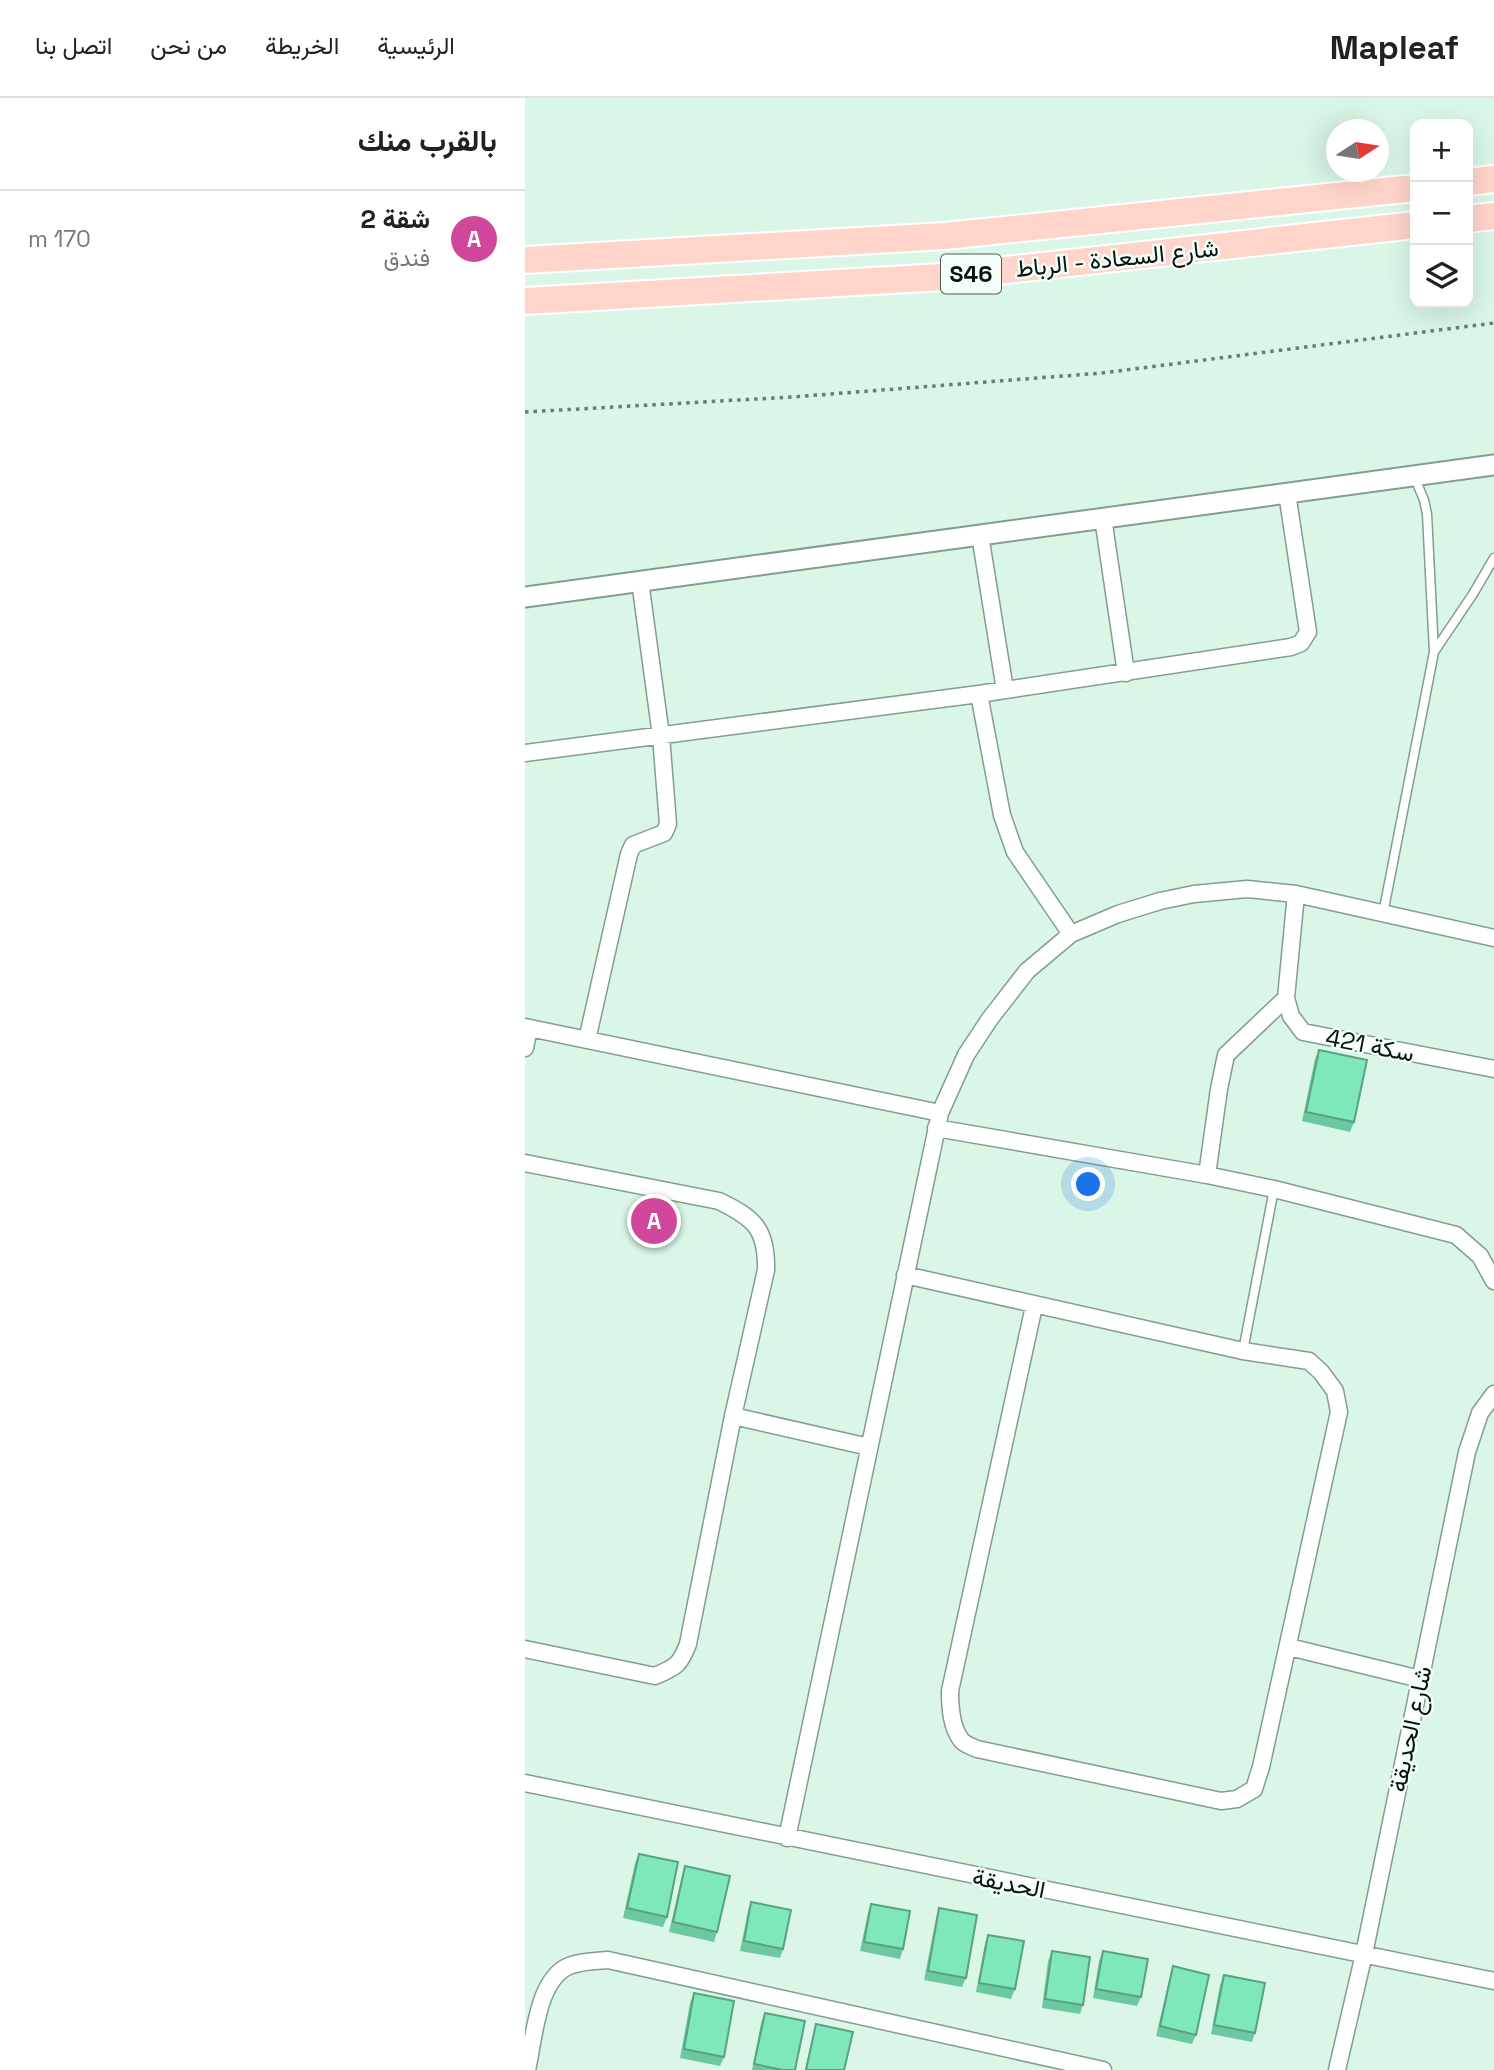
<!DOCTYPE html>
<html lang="ar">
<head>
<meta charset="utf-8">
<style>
  body { margin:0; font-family:"Space Grotesk",Vazirmatn,sans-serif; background:#f6f6f6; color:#222; direction:rtl }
  .controls { position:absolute; right:21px; top:21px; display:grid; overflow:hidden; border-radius:14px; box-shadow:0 7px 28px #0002 }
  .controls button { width:63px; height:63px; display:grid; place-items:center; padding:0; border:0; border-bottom:2px solid #e0e0e0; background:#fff; color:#222; font:35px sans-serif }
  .compass { position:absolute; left:801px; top:21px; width:63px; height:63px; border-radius:50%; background:#fff; box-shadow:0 7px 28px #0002; rotate:78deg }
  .you { position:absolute; left:564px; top:1087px; width:24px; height:24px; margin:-18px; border:5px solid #fff; border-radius:50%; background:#1a73e8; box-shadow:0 0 0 10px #1a73e833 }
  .badge { display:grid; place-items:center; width:46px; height:46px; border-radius:50%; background:#9c331b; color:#fff; font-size:23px; font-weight:700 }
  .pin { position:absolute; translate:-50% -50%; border:4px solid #fff; box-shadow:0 2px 7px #0006 }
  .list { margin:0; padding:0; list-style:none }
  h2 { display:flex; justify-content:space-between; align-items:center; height:91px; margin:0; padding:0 28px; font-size:30px }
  h2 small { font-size:23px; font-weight:400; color:#767676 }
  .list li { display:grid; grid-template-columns:46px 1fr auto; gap:21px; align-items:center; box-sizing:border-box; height:98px; padding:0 28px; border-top:2px solid #e0e0e0 }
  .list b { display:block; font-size:26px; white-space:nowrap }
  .list p { margin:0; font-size:23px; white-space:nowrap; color:#767676 }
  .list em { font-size:23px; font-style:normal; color:#767676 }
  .icon { flex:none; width:38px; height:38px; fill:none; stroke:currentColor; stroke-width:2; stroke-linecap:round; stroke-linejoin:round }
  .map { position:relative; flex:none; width:969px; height:1972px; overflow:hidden; direction:ltr }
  header { display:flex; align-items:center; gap:42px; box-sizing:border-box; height:98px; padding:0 35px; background:#fff; border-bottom:2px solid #e0e0e0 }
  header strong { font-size:33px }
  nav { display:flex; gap:38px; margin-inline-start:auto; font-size:24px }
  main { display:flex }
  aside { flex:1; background:#fff }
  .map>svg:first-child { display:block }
</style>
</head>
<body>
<header>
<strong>Mapleaf</strong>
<nav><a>الرئيسية</a><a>الخريطة</a><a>من نحن</a><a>اتصل بنا</a></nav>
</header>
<main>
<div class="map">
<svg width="969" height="1972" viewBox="0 0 969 1972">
  <rect width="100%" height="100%" fill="#d9f6e7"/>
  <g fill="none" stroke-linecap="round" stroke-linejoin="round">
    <defs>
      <path id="service" d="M 909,554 L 948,496 L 969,460
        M 858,816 L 909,554 L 902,416 L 899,402 L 889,378
        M 718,1253 L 749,1091"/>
      <path id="minor" d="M 578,420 L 601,575
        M 455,437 L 480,592
        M 454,596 L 477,717 L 490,754 L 546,836
        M 0,655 L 454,596 L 766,549 L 776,545 L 783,534 L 762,395
        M 771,796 L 761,900 L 766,918 L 778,934 L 969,971
        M 0,929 L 415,1015
        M 62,942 L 104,756 L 108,747 L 139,735 L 143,726 L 136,638 L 115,483
        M 0,950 L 4,930
        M 411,1030 L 682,1077 L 749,1091 L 931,1137 L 955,1158 L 969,1183
        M 0,1065 L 194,1103 C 229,1120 242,1131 241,1172 L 208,1318 L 163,1546 C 155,1567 151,1569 130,1578 L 0,1551
        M 682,1077 L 694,991 L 701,957 L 761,900
        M 380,1177 L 718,1253 L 784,1263 L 796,1274 L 810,1293 L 814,1314 L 736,1669 L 729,1691 L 712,1701 L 696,1703 L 452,1651 C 447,1649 440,1646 437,1643 C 426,1630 425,1609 425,1593 L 509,1208
        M 208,1318 L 344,1349
        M 764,1549 L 895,1581
        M 0,1685 L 969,1883
        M 262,1740 L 415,1015 L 441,957 L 464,922 L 502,873 L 546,836 L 593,816 L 635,803 L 669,796 L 722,791 L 771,796 L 969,840
        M 2,1972 C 9,1942 12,1881 44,1868 C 56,1863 70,1863 83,1862 L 578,1972
        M 812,1972 L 839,1856 L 942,1354 L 955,1315 L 969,1296"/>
      <path id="tertiary" d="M 0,499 L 969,367"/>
      <path id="trunk" d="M 943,84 L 969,81
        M 943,121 L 969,118
        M 0,162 L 420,138 L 890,90
        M 0,203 L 417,179 L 890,127"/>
    </defs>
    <use href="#service" stroke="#839d90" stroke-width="11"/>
    <use href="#minor" stroke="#839d90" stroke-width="19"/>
    <use href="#tertiary" stroke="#839d90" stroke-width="23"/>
    <use href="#trunk" stroke="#fff" stroke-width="30"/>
    <path stroke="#6a7d73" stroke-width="3.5" stroke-dasharray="3.5 5" stroke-linecap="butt" d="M 0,314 L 267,299 L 577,275 L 969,225"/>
    <use href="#service" stroke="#fff" stroke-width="8"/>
    <use href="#minor" stroke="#fff" stroke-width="16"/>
    <use href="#tertiary" stroke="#fff" stroke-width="19"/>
    <use href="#trunk" stroke="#ffd4ca" stroke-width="26"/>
  </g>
  <path fill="#6cc8a0" d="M 794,952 L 829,1024 L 825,1034 L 777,1023 L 790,961 Z
    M 114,1756 L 142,1819 L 138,1829 L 98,1820 L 110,1765 Z
    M 160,1768 L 192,1834 L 189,1844 L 144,1834 L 157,1778 Z
    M 226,1804 L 258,1851 L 255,1860 L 215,1853 L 223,1813 Z
    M 346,1806 L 378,1851 L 375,1861 L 335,1853 L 343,1815 Z
    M 414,1810 L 441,1880 L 437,1889 L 399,1882 L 411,1820 Z
    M 463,1837 L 490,1891 L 486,1901 L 451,1894 L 460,1846 Z
    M 527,1853 L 558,1907 L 555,1916 L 517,1910 L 523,1863 Z
    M 578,1853 L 616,1899 L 612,1908 L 568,1900 L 574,1863 Z
    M 648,1868 L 671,1937 L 667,1946 L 631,1938 L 645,1878 Z
    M 699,1877 L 730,1935 L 727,1944 L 686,1936 L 695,1887 Z
    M 169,1895 L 199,1959 L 195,1968 L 155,1960 L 165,1905 Z
    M 240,1915 L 270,1972 L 227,1972 L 236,1925 Z
    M 291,1926 L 319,1972 L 280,1972 L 288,1936 Z"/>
  <path fill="#7ee8ba" stroke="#58a282" stroke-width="2" d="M 794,952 L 842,962 L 829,1024 L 781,1014 Z
    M 114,1756 L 153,1764 L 142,1819 L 102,1810 Z
    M 160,1768 L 205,1778 L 192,1834 L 148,1824 Z
    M 226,1804 L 266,1812 L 258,1851 L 219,1843 Z
    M 346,1806 L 385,1813 L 378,1851 L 339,1844 Z
    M 414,1810 L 452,1817 L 441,1880 L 403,1873 Z
    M 463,1837 L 499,1843 L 490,1891 L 454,1885 Z
    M 527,1853 L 565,1859 L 558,1907 L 520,1901 Z
    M 578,1853 L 623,1861 L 616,1899 L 571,1891 Z
    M 648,1868 L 684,1877 L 671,1937 L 635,1928 Z
    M 699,1877 L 740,1885 L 730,1935 L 689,1927 Z
    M 169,1895 L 209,1903 L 199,1959 L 159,1951 Z
    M 240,1915 L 280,1923 L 270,1972 L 258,1972 L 229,1966 Z
    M 291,1926 L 328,1934 L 319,1972 L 281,1972 Z"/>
  <g text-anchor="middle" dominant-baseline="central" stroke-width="5" stroke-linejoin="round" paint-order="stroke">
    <rect fill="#f3fef8" stroke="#4f5a54" stroke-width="2" x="416" y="156.5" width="60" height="39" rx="5"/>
    <g font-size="23" font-weight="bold" fill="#09130e">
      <text x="446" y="176">S46</text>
    </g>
    <g font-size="24" fill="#09130e" stroke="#f3fef8">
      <text transform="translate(592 160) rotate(-6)">شارع السعادة - الرباط</text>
      <text transform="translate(845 947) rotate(11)">سكة 421</text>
      <text transform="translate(885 1631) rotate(-78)">شارع الحديقة</text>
      <text transform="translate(484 1785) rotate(11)">الحديقة</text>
    </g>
  </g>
</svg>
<div class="controls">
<button>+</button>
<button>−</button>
<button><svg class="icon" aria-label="layers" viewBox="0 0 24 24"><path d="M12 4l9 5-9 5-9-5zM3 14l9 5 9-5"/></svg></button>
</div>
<svg class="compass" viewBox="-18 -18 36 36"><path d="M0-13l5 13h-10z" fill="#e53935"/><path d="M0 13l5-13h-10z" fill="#767676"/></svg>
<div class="you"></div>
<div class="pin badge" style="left:129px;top:1123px;background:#d1479c">A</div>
</div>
<aside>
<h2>بالقرب منك<small></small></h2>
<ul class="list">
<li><span class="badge" style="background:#d1479c">A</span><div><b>شقة 2</b><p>فندق</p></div><em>170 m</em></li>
</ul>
</aside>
</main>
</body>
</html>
